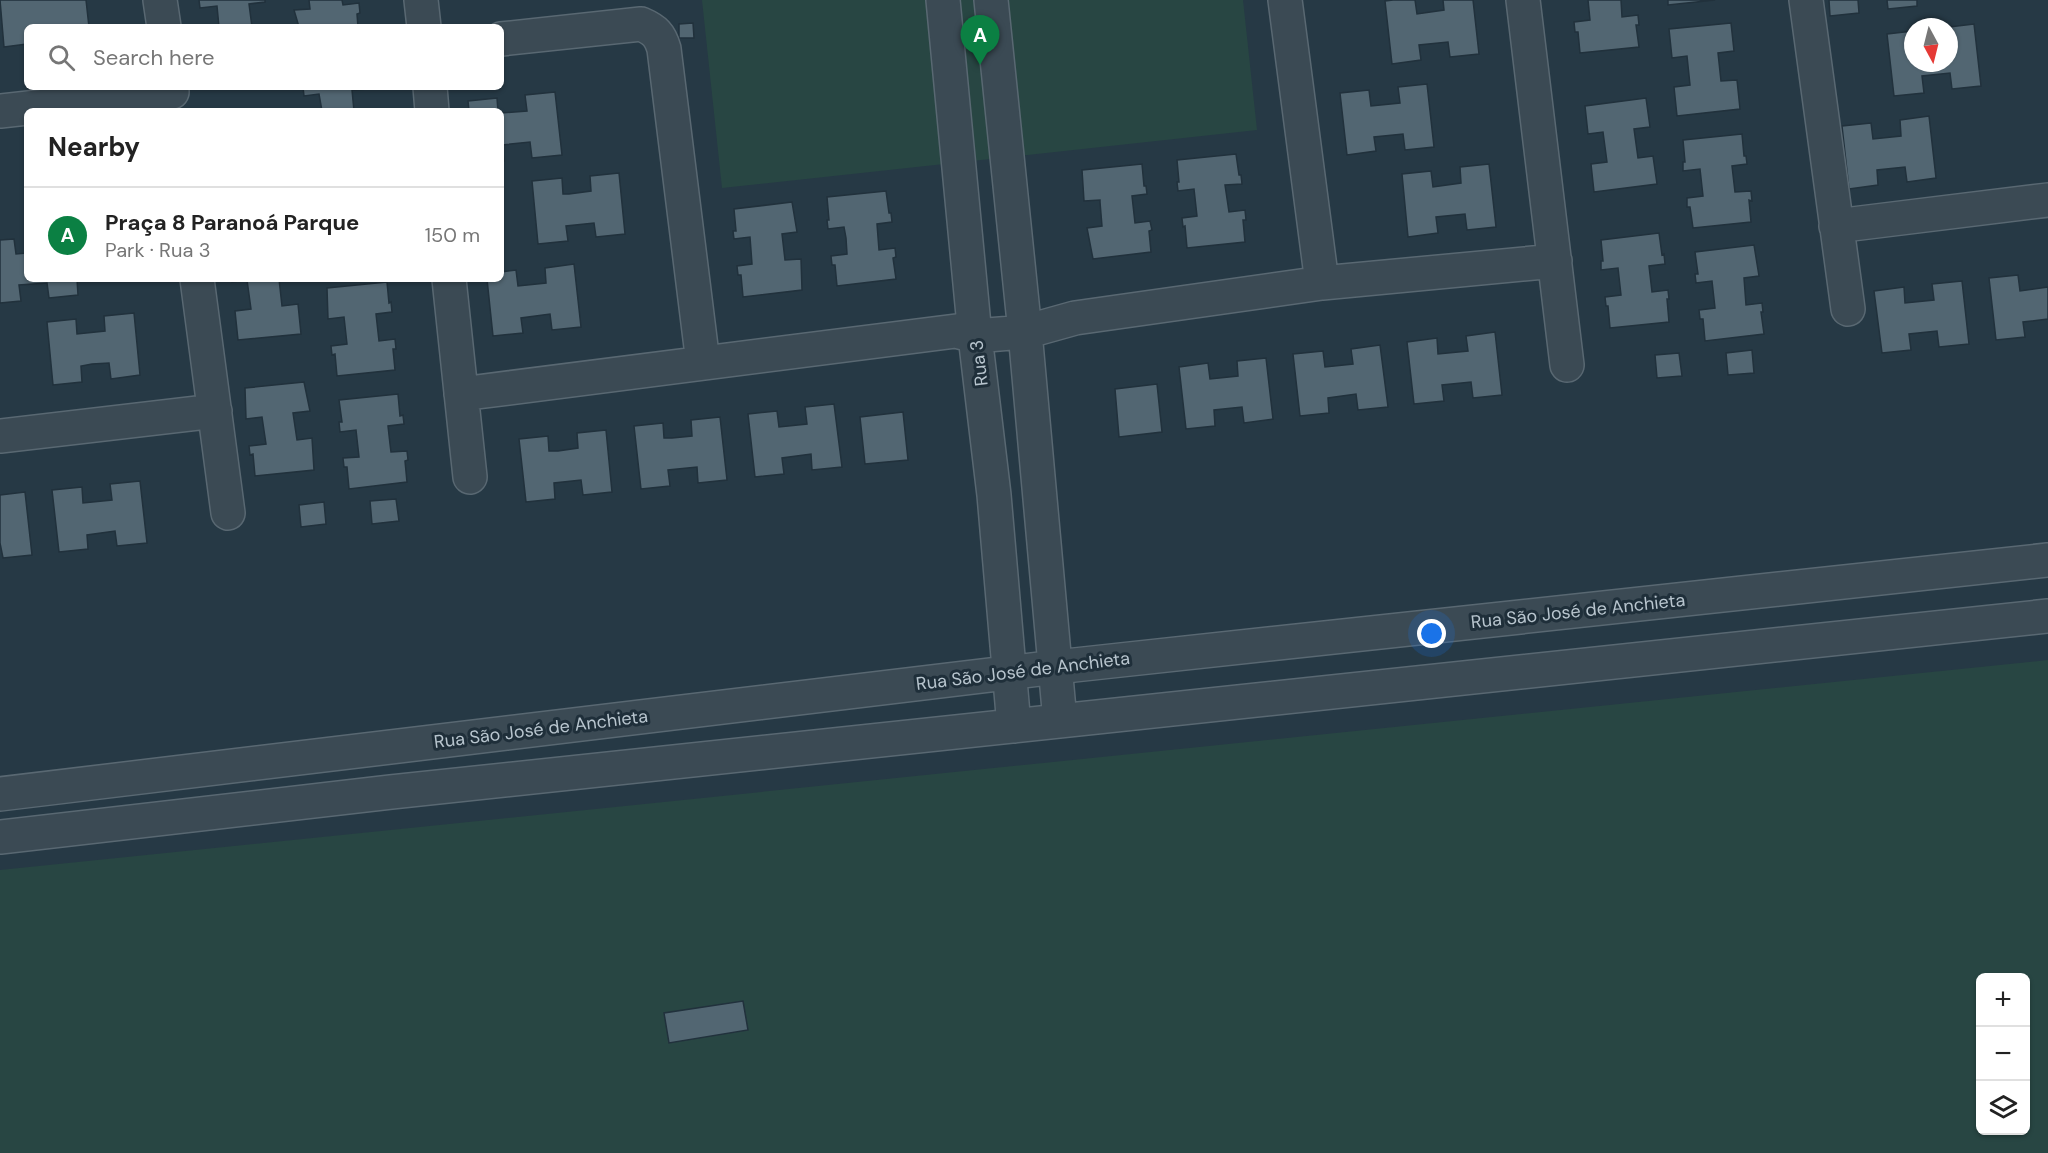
<!DOCTYPE html>
<html lang="en">
<head>
<meta charset="utf-8">
<style>
  body { margin:0; font-family:"DM Sans",sans-serif; background:#f6f6f6; color:#222 }
  .controls { position:absolute; right:18px; bottom:18px; display:grid; overflow:hidden; border-radius:9px; box-shadow:0 2px 4px #0004 }
  .controls button { width:54px; height:54px; display:grid; place-items:center; padding:0; border:0; border-bottom:2px solid #e0e0e0; background:#fff; color:#222; font:30px sans-serif }
  .compass { position:absolute; left:1904px; top:18px; width:54px; height:54px; border-radius:50%; background:#fff; box-shadow:0 2px 4px #0004; rotate:173deg }
  .you { position:absolute; left:1432px; top:634px; width:21px; height:21px; margin:-15px; border:4px solid #fff; border-radius:50%; background:#1a73e8; box-shadow:0 0 0 9px #1a73e833 }
  .badge { display:grid; place-items:center; width:39px; height:39px; border-radius:50%; background:#0b8043; color:#fff; font-size:20px; font-weight:700 }
  .pin { position:absolute; translate:-50% -50px; filter:drop-shadow(0 2px 3px #0008) }
  .pin::after { content:''; position:absolute; top:32px; width:21px; height:18px; background:inherit; clip-path:polygon(0 0,100% 0,50% 100%) }
  .list { margin:0; padding:0; list-style:none }
  h2 { display:flex; justify-content:space-between; align-items:center; height:78px; margin:0; padding:0 24px; font-size:26px }
  h2 small { font-size:20px; font-weight:400; color:#767676 }
  .list li { display:grid; grid-template-columns:39px 1fr auto; gap:18px; align-items:center; box-sizing:border-box; height:96px; padding:0 24px; border-top:2px solid #e0e0e0 }
  .list b { display:block; font-size:22px; white-space:nowrap }
  .list p { margin:0; font-size:20px; white-space:nowrap; color:#767676 }
  .list em { font-size:20px; font-style:normal; color:#767676 }
  .icon { flex:none; width:33px; height:33px; fill:none; stroke:currentColor; stroke-width:2; stroke-linecap:round; stroke-linejoin:round }
  .map { position:relative; flex:none; width:2048px; height:1153px; overflow:hidden }
  .search { position:absolute; background:#fff; box-shadow:0 2px 4px #0004; left:24px; top:24px; width:480px; height:66px; display:flex; align-items:center; gap:15px; box-sizing:border-box; padding:0 21px; border-radius:9px; color:#767676; font-size:22px }
  .panel { position:absolute; background:#fff; box-shadow:0 2px 4px #0004; left:24px; top:108px; width:480px; height:174px; border-radius:9px }
  .map>svg:first-child { display:block }
</style>
</head>
<body>
<div class="map">
<svg width="2048" height="1153" viewBox="0 0 2048 1153">
  <rect width="100%" height="100%" fill="#263945"/>
  <path fill="#284643" fill-rule="evenodd" d="M 702,0 L 1243,0 L 1257,130 L 722,188 Z
    M 2048,660 L 2048,1153 L 0,1153 L 0,870 ZM 1980,978 L 2026,978 L 2026,1130 L 1980,1130 Z"/>
  <path fill="#526672" stroke="#21313c" stroke-width="1.5" d="M 0,0 L 86,0 L 89,27 L 27,27 L 27,44 L 4,47 Z
    M 199,0 L 265,0 L 265,2 L 249,4 L 252,27 L 219,27 L 217,6 L 200,8 Z
    M 309,0 L 342,0 L 343,5 L 359,3 L 360,13 L 357,14 L 358,27 L 299,27 L 294,10 L 310,9 Z
    M 1393,0 L 1415,0 L 1417,14 L 1444,10 L 1443,0 L 1473,0 L 1479,54 L 1450,57 L 1448,42 L 1419,45 L 1421,60 L 1392,64 L 1385,1 Z
    M 1588,0 L 1621,0 L 1622,17 L 1638,15 L 1639,25 L 1636,25 L 1639,47 L 1580,53 L 1578,32 L 1575,32 L 1574,22 L 1590,20 Z
    M 1668,0 L 1715,0 L 1668,5 Z
    M 1829,0 L 1858,0 L 1859,13 L 1830,16 Z
    M 1887,0 L 1917,0 L 1917,6 L 1888,9 Z
    M 693,23 L 694,38 L 679,38 L 679,24 Z
    M 1731,23 L 1734,51 L 1718,53 L 1721,81 L 1737,80 L 1740,109 L 1677,116 L 1674,87 L 1690,85 L 1687,56 L 1672,58 L 1669,29 Z
    M 1974,24 L 1981,86 L 1952,89 L 1950,73 L 1922,76 L 1924,93 L 1894,96 L 1887,34 L 1913,31 L 1913,63 L 1949,63 L 1949,27 Z
    M 1427,84 L 1434,147 L 1405,150 L 1403,134 L 1374,137 L 1376,151 L 1347,155 L 1340,93 L 1369,90 L 1371,106 L 1400,103 L 1398,87 Z
    M 303,87 L 368,87 L 368,89 L 352,90 L 354,111 L 322,111 L 319,94 L 304,96 Z
    M 555,92 L 562,155 L 532,158 L 530,142 L 502,145 L 504,161 L 501,161 L 501,113 L 527,111 L 525,95 Z
    M 497,98 L 498,111 L 469,111 L 468,101 Z
    M 1646,98 L 1650,127 L 1634,129 L 1638,158 L 1653,156 L 1657,184 L 1594,192 L 1591,164 L 1607,162 L 1603,132 L 1588,134 L 1585,106 Z
    M 1929,116 L 1936,178 L 1907,182 L 1905,167 L 1877,170 L 1878,185 L 1849,189 L 1842,126 L 1871,123 L 1873,139 L 1901,136 L 1900,120 Z
    M 1742,134 L 1744,156 L 1746,156 L 1747,164 L 1732,166 L 1735,192 L 1751,191 L 1752,201 L 1749,200 L 1751,222 L 1693,228 L 1690,207 L 1687,207 L 1687,198 L 1703,196 L 1700,169 L 1683,171 L 1683,162 L 1685,162 L 1683,140 Z
    M 1236,154 L 1239,175 L 1241,175 L 1242,184 L 1225,185 L 1229,212 L 1245,210 L 1246,220 L 1243,220 L 1245,242 L 1187,248 L 1185,226 L 1183,227 L 1182,218 L 1197,216 L 1194,189 L 1178,191 L 1177,182 L 1179,182 L 1177,160 Z
    M 1142,164 L 1144,186 L 1146,186 L 1147,194 L 1132,196 L 1135,223 L 1150,221 L 1152,230 L 1149,231 L 1151,252 L 1093,259 L 1087,228 L 1102,226 L 1100,202 L 1100,200 L 1084,201 L 1082,170 Z
    M 1489,164 L 1496,227 L 1467,230 L 1465,214 L 1436,217 L 1438,233 L 1408,237 L 1402,174 L 1431,171 L 1433,187 L 1461,183 L 1460,167 Z
    M 619,173 L 625,234 L 596,237 L 594,223 L 566,226 L 568,241 L 538,244 L 532,181 L 562,178 L 563,194 L 569,194 L 591,191 L 590,176 Z
    M 886,191 L 889,213 L 891,213 L 892,222 L 877,224 L 879,250 L 895,248 L 896,257 L 893,258 L 896,279 L 837,286 L 835,265 L 832,265 L 831,256 L 847,254 L 846,238 L 844,227 L 828,229 L 827,220 L 829,220 L 827,197 Z
    M 792,202 L 797,232 L 782,234 L 785,260 L 801,259 L 802,290 L 743,297 L 741,275 L 738,275 L 737,266 L 752,264 L 750,237 L 734,239 L 733,231 L 736,231 L 734,209 Z
    M 1659,233 L 1662,255 L 1664,254 L 1665,264 L 1649,266 L 1652,292 L 1668,290 L 1669,299 L 1667,299 L 1669,322 L 1610,328 L 1608,306 L 1606,306 L 1605,297 L 1621,295 L 1618,268 L 1601,270 L 1601,261 L 1603,261 L 1601,240 Z
    M 14,239 L 16,254 L 27,253 L 27,279 L 77,279 L 78,295 L 49,298 L 47,283 L 19,285 L 21,301 L 0,303 L 0,240 Z
    M 1754,245 L 1759,276 L 1744,278 L 1746,305 L 1762,303 L 1763,312 L 1761,312 L 1764,334 L 1705,341 L 1703,319 L 1700,319 L 1699,310 L 1715,308 L 1712,281 L 1696,283 L 1695,274 L 1698,274 L 1695,252 Z
    M 574,264 L 581,327 L 552,330 L 550,314 L 521,318 L 523,333 L 493,336 L 487,279 L 501,279 L 501,272 L 516,270 L 518,286 L 546,283 L 545,268 Z
    M 2018,275 L 2020,291 L 2048,287 L 2048,319 L 2023,322 L 2025,337 L 1996,340 L 1989,278 Z
    M 231,279 L 279,279 L 282,306 L 298,304 L 301,334 L 238,340 L 235,311 L 251,309 L 247,280 L 232,282 Z
    M 1962,281 L 1969,344 L 1939,347 L 1937,331 L 1909,334 L 1911,350 L 1882,353 L 1874,291 L 1904,287 L 1905,303 L 1934,300 L 1932,284 Z
    M 387,282 L 389,303 L 391,302 L 392,312 L 376,314 L 379,341 L 395,339 L 396,349 L 393,349 L 395,370 L 337,376 L 335,354 L 332,355 L 331,346 L 347,344 L 344,317 L 328,319 L 327,288 Z
    M 134,313 L 140,375 L 111,379 L 109,363 L 92,364 L 81,366 L 82,382 L 53,385 L 47,322 L 76,319 L 77,334 L 105,331 L 104,316 Z
    M 1495,332 L 1502,395 L 1473,398 L 1471,382 L 1442,385 L 1444,401 L 1414,404 L 1407,342 L 1437,338 L 1438,354 L 1468,351 L 1466,336 Z
    M 1380,345 L 1388,407 L 1358,410 L 1356,394 L 1328,398 L 1329,413 L 1300,416 L 1293,354 L 1323,351 L 1325,367 L 1353,364 L 1351,349 Z
    M 1752,350 L 1754,373 L 1728,375 L 1726,353 Z
    M 1679,353 L 1682,376 L 1657,378 L 1655,355 Z
    M 1266,358 L 1273,419 L 1244,423 L 1242,407 L 1214,410 L 1215,426 L 1186,429 L 1179,367 L 1208,363 L 1210,379 L 1238,376 L 1237,361 Z
    M 304,382 L 310,411 L 293,413 L 297,440 L 312,438 L 314,470 L 255,476 L 253,454 L 250,455 L 249,446 L 266,444 L 262,417 L 246,419 L 245,388 Z
    M 1157,384 L 1162,432 L 1119,437 L 1115,389 Z
    M 398,394 L 400,416 L 403,415 L 404,424 L 388,426 L 390,444 L 391,452 L 407,451 L 408,460 L 405,461 L 407,482 L 349,489 L 347,467 L 344,467 L 343,458 L 359,457 L 356,430 L 340,432 L 339,422 L 342,422 L 339,400 Z
    M 834,404 L 842,467 L 812,470 L 811,454 L 782,458 L 784,474 L 755,477 L 748,414 L 777,411 L 779,427 L 807,424 L 805,407 Z
    M 903,412 L 908,460 L 865,464 L 860,417 Z
    M 720,417 L 727,480 L 698,483 L 697,467 L 668,470 L 670,486 L 641,489 L 634,426 L 663,423 L 664,438 L 672,438 L 692,436 L 691,420 Z
    M 606,430 L 612,492 L 583,495 L 581,480 L 554,483 L 555,499 L 526,502 L 519,439 L 548,436 L 549,451 L 558,451 L 578,448 L 577,433 Z
    M 140,481 L 147,543 L 117,546 L 115,531 L 87,535 L 88,549 L 59,552 L 52,490 L 82,487 L 83,503 L 112,500 L 110,484 Z
    M 25,492 L 32,555 L 3,558 L 0,543 L 0,495 Z
    M 396,499 L 399,521 L 372,524 L 370,501 Z
    M 324,502 L 326,524 L 301,527 L 299,505 Z
    M 743,1001 L 748,1030 L 669,1043 L 664,1013 Z"/>
  <g fill="none" stroke-linecap="round" stroke-linejoin="round">
    <defs>
      <path id="street" d="M 160,0 L 164,27
        M 421,0 L 424,27
        M 943,0 L 975,336 L 994,495 L 1014,726
        M 991,0 L 1025,332 L 1060,721
        M 1285,0 L 1322,283
        M 1523,0 L 1567,365
        M 1806,0 L 1848,309
        M 501,39 L 641,24 C 655,30 660,35 664,49 L 703,363
        M 430,87 L 432,111
        M 0,111 L 172,92
        M 1836,226 L 2048,200
        M 197,279 L 228,513
        M 449,279 L 470,477
        M 461,394 L 956,331 L 975,336 L 1025,332 L 1075,318 L 1322,283 L 1555,261
        M 0,436 L 215,411
        M 0,794 L 1056,667 L 2048,560
        M 0,837 L 391,792 L 2048,616"/>
    </defs>
    <use href="#street" stroke="#596872" stroke-width="36"/>
    <use href="#street" stroke="#3b4a54" stroke-width="33"/>
  </g>
  <g text-anchor="middle" dominant-baseline="central" stroke-width="6" stroke-linejoin="round" paint-order="stroke">
    <g font-size="18" fill="#b8c5ce" stroke="#1f2f3a">
      <text transform="translate(979 363) rotate(-97)">Rua 3</text>
      <text transform="translate(1578 611) rotate(-6)">Rua São José de Anchieta</text>
      <text transform="translate(1023 671) rotate(-7)">Rua São José de Anchieta</text>
      <text transform="translate(541 729) rotate(-7)">Rua São José de Anchieta</text>
    </g>
  </g>
</svg>
<div class="controls">
<button>+</button>
<button>−</button>
<button><svg class="icon" aria-label="layers" viewBox="0 0 24 24"><path d="M12 4l9 5-9 5-9-5zM3 14l9 5 9-5"/></svg></button>
</div>
<svg class="compass" viewBox="-18 -18 36 36"><path d="M0-13l5 13h-10z" fill="#e53935"/><path d="M0 13l5-13h-10z" fill="#767676"/></svg>
<div class="you"></div>
<div class="pin badge" style="left:980px;top:65px">A</div>
<div class="search"><svg class="icon" aria-label="search" viewBox="0 0 24 24"><circle cx="10" cy="10" r="6"/><path d="M15 15l6 6"/></svg>Search here</div>
<section class="panel">
<h2>Nearby<small></small></h2>
<ul class="list">
<li><span class="badge">A</span><div><b>Praça 8 Paranoá Parque</b><p>Park · Rua 3</p></div><em>150 m</em></li>
</ul>
</section>
</div>
</body>
</html>
